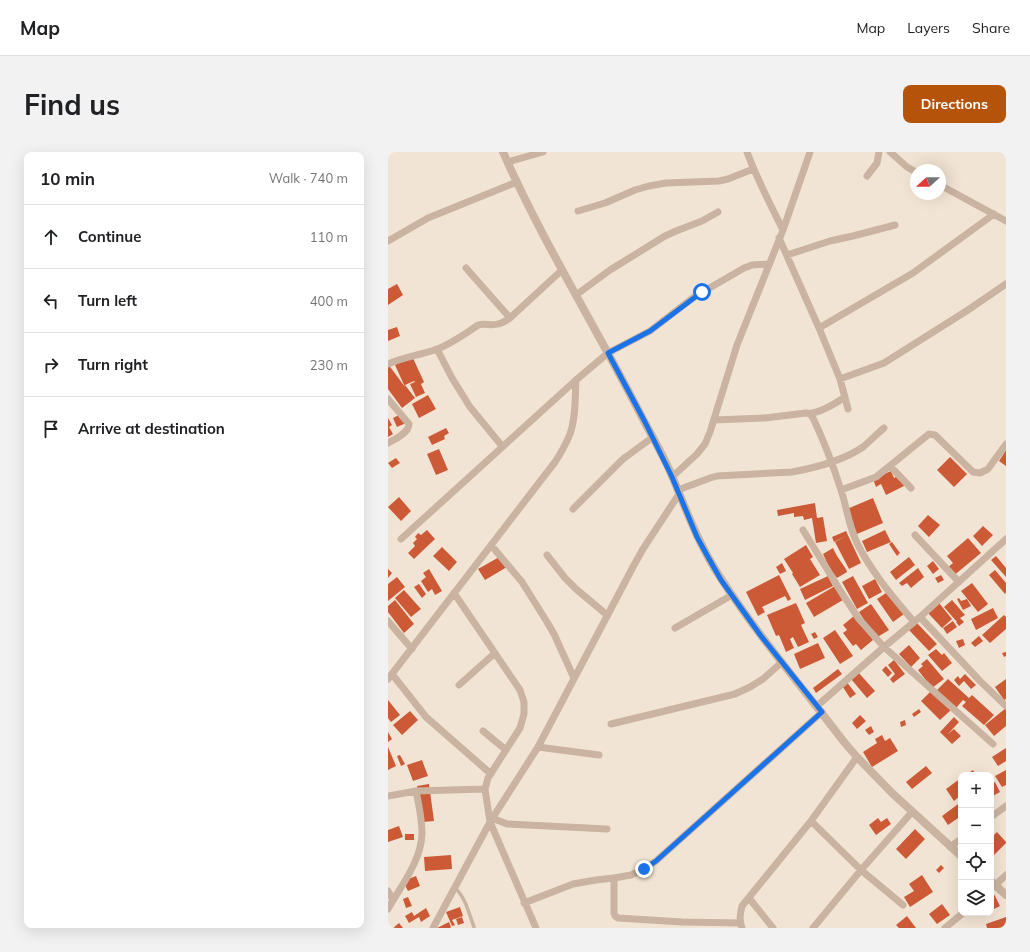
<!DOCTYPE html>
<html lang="en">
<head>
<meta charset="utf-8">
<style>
  body { margin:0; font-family:Mulish,sans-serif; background:#f2f2f2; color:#202124 }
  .controls { position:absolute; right:12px; bottom:12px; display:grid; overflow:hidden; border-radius:8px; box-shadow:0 4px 16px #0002 }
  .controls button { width:36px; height:36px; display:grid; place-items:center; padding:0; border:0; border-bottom:1px solid #e0e0e0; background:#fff; color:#202124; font:20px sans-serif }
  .compass { position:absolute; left:522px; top:12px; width:36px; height:36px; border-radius:50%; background:#fff; box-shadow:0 4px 16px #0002; rotate:249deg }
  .stop { position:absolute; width:12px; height:12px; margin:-9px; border:3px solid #1a73e8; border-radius:50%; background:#fff }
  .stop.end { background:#1a73e8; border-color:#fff; box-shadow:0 1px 4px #0008 }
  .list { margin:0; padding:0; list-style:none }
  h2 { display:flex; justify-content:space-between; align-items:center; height:52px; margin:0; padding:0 16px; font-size:17px }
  h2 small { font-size:13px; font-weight:400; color:#757577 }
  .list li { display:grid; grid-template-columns:26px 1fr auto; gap:12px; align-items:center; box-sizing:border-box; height:64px; padding:0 16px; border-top:1px solid #e0e0e0 }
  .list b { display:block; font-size:15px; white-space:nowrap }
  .list em { font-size:13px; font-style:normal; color:#757577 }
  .icon { flex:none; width:22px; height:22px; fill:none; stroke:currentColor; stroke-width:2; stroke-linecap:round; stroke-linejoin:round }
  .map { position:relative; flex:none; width:618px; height:776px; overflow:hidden; border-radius:8px }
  header { display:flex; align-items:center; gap:24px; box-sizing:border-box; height:56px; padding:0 20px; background:#fff; border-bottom:1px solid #e0e0e0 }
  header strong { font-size:19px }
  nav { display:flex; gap:22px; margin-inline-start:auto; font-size:14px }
  .intro { display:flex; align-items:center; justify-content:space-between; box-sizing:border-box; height:96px; padding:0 24px }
  h1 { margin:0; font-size:28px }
  .button { padding:10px 18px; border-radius:8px; background:#b45309; color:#fff; font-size:14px; font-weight:700 }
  main { display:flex; gap:24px; padding:0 24px }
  aside { flex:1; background:#fff; border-radius:8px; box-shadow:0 4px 16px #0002 }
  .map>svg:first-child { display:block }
</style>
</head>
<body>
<header>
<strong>Map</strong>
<nav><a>Map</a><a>Layers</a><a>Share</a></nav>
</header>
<div class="intro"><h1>Find us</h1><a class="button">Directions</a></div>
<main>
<aside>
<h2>10 min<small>Walk · 740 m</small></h2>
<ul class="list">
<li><svg class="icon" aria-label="ahead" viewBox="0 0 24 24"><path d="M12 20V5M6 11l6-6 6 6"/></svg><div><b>Continue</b></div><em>110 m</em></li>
<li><svg class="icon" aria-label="left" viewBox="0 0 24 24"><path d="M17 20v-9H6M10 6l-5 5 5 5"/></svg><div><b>Turn left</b></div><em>400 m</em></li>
<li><svg class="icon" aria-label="right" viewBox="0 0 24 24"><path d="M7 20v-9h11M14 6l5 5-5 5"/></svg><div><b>Turn right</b></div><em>230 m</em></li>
<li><svg class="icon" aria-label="arrive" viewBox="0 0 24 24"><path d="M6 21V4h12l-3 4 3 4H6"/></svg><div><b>Arrive at destination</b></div></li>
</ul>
</aside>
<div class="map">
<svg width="618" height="776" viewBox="0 0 618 776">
  <rect width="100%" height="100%" fill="#f2e4d4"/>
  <path fill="#cd5a37" d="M 9,132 L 15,143 L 0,153 L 0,137 Z
    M 9,175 L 12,184 L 0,189 L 0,178 Z
    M 24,204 L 36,230 L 33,232 L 37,241 L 28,245 L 22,232 L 27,230 L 26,229 L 17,233 L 27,246 L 14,256 L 0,237 L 0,212 L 17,235 L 7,213 Z
    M 40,243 L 48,257 L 31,266 L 24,252 Z
    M 13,262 L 18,271 L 9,275 L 5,266 Z
    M 0,266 L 4,273 L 1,275 L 5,282 L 0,285 Z
    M 58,276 L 61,281 L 56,284 L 57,287 L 44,293 L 40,285 Z
    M 51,297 L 60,318 L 48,323 L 39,302 Z
    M 618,298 L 618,314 L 611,309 Z
    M 562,305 L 579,322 L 566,335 L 549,318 Z
    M 8,306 L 12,311 L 4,316 L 0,311 Z
    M 503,319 L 506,326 L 511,323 L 516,334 L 498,343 L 493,332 L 488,335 L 485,327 Z
    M 11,345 L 23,359 L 13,369 L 0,355 Z
    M 485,346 L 495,371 L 469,382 L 459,357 Z
    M 427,351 L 429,366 L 435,365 L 439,389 L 428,391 L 424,366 L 416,368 L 415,364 L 406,365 L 406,361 L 390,364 L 389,358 Z
    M 540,363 L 552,373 L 541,385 L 530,374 Z
    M 595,374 L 605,383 L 594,394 L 585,384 Z
    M 39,378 L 47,387 L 26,407 L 20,401 L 27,394 L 25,391 L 29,387 L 27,385 L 30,381 L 33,383 Z
    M 497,378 L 503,390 L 479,400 L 474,389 Z
    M 458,379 L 473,411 L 461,417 L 447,390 L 458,384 L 446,390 L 444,385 Z
    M 580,386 L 593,401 L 564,425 L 558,417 L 565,411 L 559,404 Z
    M 504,390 L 512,401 L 509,404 L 501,392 Z
    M 418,393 L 425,405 L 422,407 L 432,423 L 412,435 L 404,422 L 405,421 L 396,407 Z
    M 54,395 L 69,410 L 61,419 L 45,404 Z
    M 445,396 L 449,404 L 458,417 L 459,420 L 449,426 L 442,417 L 435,402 Z
    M 113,404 L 119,415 L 97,428 L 90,417 Z
    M 608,404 L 618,416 L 618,425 L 603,408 Z
    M 521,405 L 527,413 L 508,428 L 502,420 Z
    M 545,409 L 551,417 L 545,422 L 539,414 Z
    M 394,411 L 398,419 L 392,422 L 388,415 Z
    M 530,416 L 536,425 L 523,436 L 519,431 L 514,434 L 511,431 Z
    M 0,417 L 4,421 L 0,426 Z
    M 41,417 L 54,439 L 47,443 L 44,437 L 40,440 L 33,429 L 38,425 L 35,421 Z
    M 607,418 L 618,431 L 618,440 L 617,442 L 601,423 Z
    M 391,423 L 403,447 L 400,449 L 397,444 L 374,455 L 377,460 L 370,464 L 358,440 Z
    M 553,423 L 556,428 L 550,431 L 547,426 Z
    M 440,424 L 445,434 L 417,448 L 412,437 Z
    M 465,424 L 480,451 L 469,457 L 454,430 Z
    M 9,425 L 17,435 L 0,449 L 0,432 Z
    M 487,427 L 494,440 L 481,447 L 474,434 Z
    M 584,431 L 600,452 L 590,460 L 573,439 Z
    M 31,432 L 38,442 L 34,446 L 26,435 Z
    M 447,434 L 455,448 L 426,465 L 418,451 Z
    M 16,438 L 33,457 L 23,465 L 7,446 Z
    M 501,439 L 516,462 L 505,470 L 489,447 Z
    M 571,446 L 573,449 L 579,447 L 583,454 L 575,458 L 569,447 Z
    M 7,448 L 26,472 L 16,481 L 0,460 L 0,454 Z
    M 564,448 L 577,463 L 572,466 L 576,470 L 571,474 L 568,470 L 569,470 L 556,455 Z
    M 408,451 L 417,471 L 413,473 L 421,490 L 410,495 L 405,485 L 402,487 L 406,496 L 398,500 L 391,483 L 388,484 L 379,463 Z
    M 551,451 L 564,467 L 554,476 L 540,461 Z
    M 483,452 L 501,478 L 488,486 L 471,460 Z
    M 605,456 L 610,466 L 588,478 L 583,467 Z
    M 616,463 L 618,465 L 618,477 L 602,491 L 594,483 Z
    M 466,464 L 485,488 L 473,498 L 468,492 L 465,494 L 455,481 L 459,478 L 455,473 Z
    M 565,469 L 569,475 L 559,482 L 555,476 Z
    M 528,470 L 549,492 L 541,499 L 520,477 Z
    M 447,478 L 465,504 L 452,512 L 435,486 Z
    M 427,480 L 430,485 L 426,487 L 423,482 Z
    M 591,484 L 595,489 L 587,495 L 583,491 Z
    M 575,487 L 577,493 L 571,496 L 568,489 Z
    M 430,491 L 437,506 L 412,517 L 406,502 Z
    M 521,493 L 532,506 L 523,515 L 511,502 Z
    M 548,497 L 554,503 L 556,501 L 564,511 L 554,519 L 540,503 Z
    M 618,500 L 618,504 L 616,505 L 614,501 Z
    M 539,507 L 556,527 L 544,536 L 530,518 L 535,514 L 533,512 Z
    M 506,508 L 517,522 L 505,531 L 502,527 L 507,522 L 500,513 Z
    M 498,514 L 504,521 L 500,525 L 494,518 Z
    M 450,517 L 454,522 L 428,541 L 425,536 Z
    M 470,520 L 487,539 L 479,546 L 463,527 Z
    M 577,522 L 588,533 L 583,537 L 576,529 L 571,534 L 566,528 L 570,524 L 572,527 Z
    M 560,527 L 581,546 L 584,543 L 606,563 L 596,573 L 574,554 L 578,550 L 575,548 L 568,556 L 549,538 Z
    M 618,527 L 618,547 L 616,548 L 607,535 Z
    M 458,529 L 468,542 L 462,546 L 453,532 Z
    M 543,539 L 563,558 L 552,568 L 533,549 Z
    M 0,548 L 12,563 L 3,570 L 0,566 Z
    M 618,556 L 618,574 L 606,584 L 597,573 Z
    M 531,557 L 533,560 L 526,565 L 524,562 Z
    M 22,559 L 30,568 L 14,583 L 5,573 Z
    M 472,563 L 478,569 L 469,577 L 464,571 Z
    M 566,565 L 571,570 L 560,582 L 566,577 L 573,584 L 564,592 L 552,580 Z
    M 517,568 L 518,573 L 513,575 L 512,570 Z
    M 483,574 L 486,580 L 481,583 L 477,578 Z
    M 0,580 L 4,587 L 0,590 Z
    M 494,583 L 497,589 L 502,586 L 510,599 L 484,615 L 475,600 L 489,591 L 487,587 Z
    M 0,595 L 8,614 L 0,618 Z
    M 618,596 L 618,609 L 610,614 L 604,605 Z
    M 12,603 L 17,612 L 13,614 L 9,604 Z
    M 34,608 L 40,624 L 25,629 L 19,613 Z
    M 538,614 L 544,621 L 524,637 L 518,630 Z
    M 585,618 L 588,623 L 578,623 Z
    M 618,618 L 618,633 L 614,635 L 607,624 Z
    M 573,626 L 573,643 L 566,649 L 558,637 Z
    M 607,630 L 612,640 L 603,645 L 603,632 Z
    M 41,632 L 46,669 L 35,670 L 29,634 Z
    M 573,650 L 573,664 L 560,673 L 554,664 Z
    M 490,666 L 493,670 L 499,666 L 503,672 L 488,683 L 481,673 Z
    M 11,674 L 15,685 L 0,690 L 0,678 Z
    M 527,677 L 537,687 L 518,707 L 508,697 Z
    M 609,680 L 618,690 L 618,691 L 603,706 L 603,686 Z
    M 17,682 L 26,682 L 26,688 L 17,688 Z
    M 63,703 L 64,717 L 37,719 L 36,705 Z
    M 553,713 L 556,716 L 551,721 L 548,718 Z
    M 534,723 L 545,740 L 522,755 L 516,745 L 526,739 L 521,732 Z
    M 28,724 L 32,734 L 20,739 L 15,729 Z
    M 605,740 L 612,754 L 606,757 L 604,754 L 603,754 L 603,741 Z
    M 20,745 L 24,754 L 18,756 L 15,747 Z
    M 554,752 L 562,763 L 549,772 L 541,762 Z
    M 72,755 L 75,764 L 64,768 L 67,773 L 64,774 L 58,760 Z
    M 38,756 L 42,764 L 33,770 L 31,765 L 21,771 L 17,764 L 24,760 L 26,764 Z
    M 519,764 L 528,776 L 511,776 L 508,773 Z
    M 74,765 L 76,771 L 70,773 L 68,767 Z
    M 618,765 L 618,776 L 599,776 L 598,772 Z
    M 61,770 L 63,775 L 62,776 L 49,776 Z
    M 11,771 L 15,776 L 5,776 Z"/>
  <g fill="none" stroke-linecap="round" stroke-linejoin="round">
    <path stroke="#cab3a0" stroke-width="3.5" d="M 67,736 C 78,746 81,762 86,775"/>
    <path stroke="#cab3a0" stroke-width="7" d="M 359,0 C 369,27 382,52 395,78
      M 502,0 L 519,15 L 528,20
      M 120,10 L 155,0
      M 479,24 L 489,11 L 491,0
      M 552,33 L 618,69
      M 190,59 L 217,51 L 247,38 L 261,34 L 278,31 L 331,29 L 340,27 L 365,17
      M 391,86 L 431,176 L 452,227 L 460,257
      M 0,89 L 40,66 L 129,30
      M 399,103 L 442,89 L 465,84 L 507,73
      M 78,116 L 122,166
      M 188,143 L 222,118 L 277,84 L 288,79 L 314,69 L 330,60
      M 431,176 L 525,121 L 606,62
      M 49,197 L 64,226 L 82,255 L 114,294
      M 0,212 C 16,205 33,203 49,197 C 63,192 77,182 90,173 C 97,171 103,174 110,172 C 115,171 119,168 122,166 L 174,118
      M 452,227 L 496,211 L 580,158 L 618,132
      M 0,247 L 21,272 C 21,281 7,287 0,291
      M 422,262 L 425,266 C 436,289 445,313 453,338 C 459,356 461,376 470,393 C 485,422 506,446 526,470
      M 326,268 L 377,266 L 418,261 C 429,263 448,251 457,245
      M 502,314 L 523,336
      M 284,325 L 309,302 L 317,292 L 322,280 L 349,193 L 395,78 L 422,0
      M 290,338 L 322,326 L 329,324 L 404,320 C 426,316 456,308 475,295 C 482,289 489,282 496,276
      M 453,338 L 488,325 L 541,282 L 547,283 L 585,320 L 592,321 L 600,317 L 618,292
      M 185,357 L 235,307 L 265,285
      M 415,378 L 455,443 L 471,467 L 496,495 L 605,592
      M 527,383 L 571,430
      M 13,387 L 188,228 L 220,201 L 262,179 L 306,145 L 356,116 L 364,113 L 381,112
      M 103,393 L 134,430 L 159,470 L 166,482 L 186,526
      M 159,403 L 177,426 L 188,437 L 219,463
      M 66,441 L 132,538 L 136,550 L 136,562 L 132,576 L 100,626 L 97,637 L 102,670 L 148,776
      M 532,465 L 592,529 L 618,554
      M 0,469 L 24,497
      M 287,476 L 344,443
      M 4,522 L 38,565 L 103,622
      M 0,527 L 167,310 C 173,301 178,292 182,282 C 188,265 187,245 188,228
      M 71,533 L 107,501
      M 429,554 L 496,495 L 532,465 L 618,387
      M 223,572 L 347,542 L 362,535 L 375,527 L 394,510
      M 95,579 L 118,598
      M 150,595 L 211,603
      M 0,644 L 28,639 L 97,637
      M 603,665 L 618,654
      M 104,666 L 119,672 L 219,677
      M 423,669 L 473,718 L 515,753
      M 562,695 L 573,687
      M 226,726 L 226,761 L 227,764 L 230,766 L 294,770 L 352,771
      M 603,737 L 618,723
      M 0,739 L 5,748
      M 361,746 L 385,776
      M 136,751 L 185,732 L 208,728 L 226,726 L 243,723 L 256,717 L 268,709 L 434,560
      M 0,757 C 13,734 33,709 34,682 C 34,667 31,653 28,639
      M 45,776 L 102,670 L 150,595 L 246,413 L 255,397 L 291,342
      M 354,776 C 351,768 352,762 354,754 L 423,669 L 469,605
      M 425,776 L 473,718 L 524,660
      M 557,776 L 575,761"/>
    <path stroke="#cab3a0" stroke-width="8" d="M 115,0 C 156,93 211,180 257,271 C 267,289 277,307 285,326 C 299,361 313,397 334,428 C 371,485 415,536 456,590 L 469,605 L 504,641 L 573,704
      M 603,729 L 618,743"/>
  </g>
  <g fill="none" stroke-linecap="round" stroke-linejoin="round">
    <path stroke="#1a73e8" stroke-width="5" d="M 256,717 L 268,709 L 434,560 L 373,484 L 333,428 L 320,405 L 309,385 L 284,325 L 257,270 L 220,201 L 262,179 L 314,140"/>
  </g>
</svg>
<div class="controls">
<button>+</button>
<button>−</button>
<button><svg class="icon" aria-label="locate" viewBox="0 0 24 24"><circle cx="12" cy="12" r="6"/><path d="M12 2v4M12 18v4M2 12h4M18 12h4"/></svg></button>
<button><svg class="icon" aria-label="layers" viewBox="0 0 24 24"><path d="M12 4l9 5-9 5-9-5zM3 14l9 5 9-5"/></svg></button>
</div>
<svg class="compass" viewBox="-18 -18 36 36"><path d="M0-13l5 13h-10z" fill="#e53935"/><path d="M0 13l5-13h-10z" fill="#757577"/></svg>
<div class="stop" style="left:314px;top:140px"></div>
<div class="stop end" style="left:256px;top:717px"></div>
</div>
</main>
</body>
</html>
